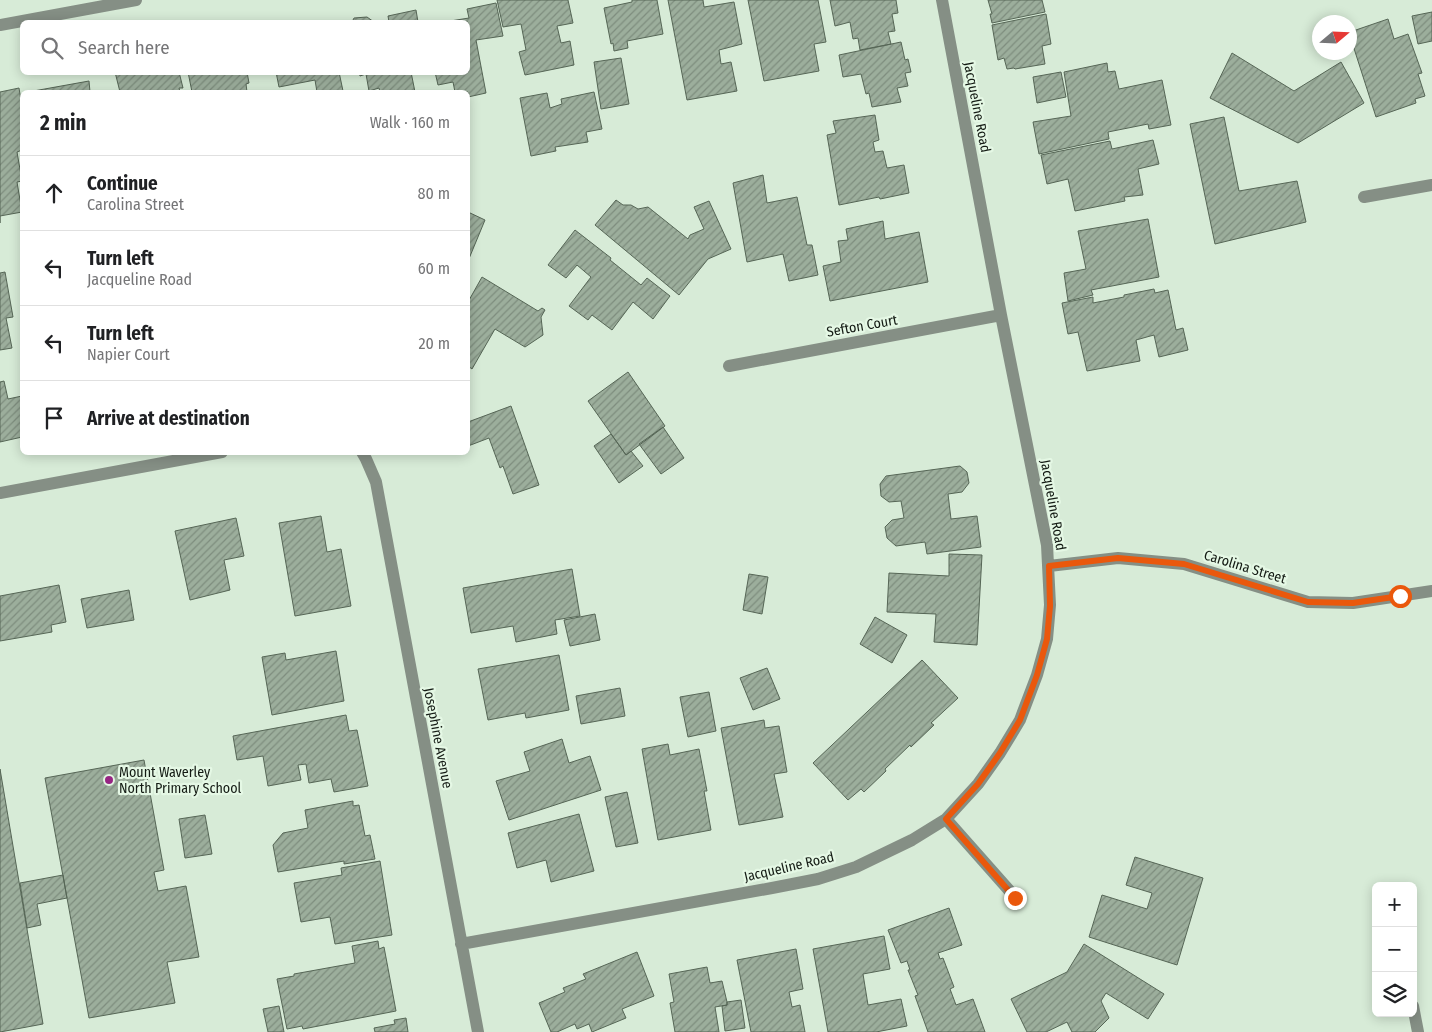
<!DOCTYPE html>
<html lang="en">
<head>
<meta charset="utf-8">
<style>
  body { margin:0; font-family:"Fira Sans Condensed",sans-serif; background:#f6f6f6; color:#202124 }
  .controls { position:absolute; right:15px; bottom:15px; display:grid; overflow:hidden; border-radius:8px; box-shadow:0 2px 12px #0003 }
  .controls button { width:45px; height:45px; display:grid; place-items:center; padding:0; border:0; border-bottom:1px solid #e0e0e0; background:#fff; color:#202124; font:25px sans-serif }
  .compass { position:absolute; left:1312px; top:15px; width:45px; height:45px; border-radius:50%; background:#fff; box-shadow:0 2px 12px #0003; rotate:71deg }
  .stop { position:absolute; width:15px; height:15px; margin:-11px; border:4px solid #ea580c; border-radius:50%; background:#fff }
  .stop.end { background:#ea580c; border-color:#fff; box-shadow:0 1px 5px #0008 }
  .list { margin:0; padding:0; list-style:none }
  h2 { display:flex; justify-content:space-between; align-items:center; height:65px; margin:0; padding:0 20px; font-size:21px }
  h2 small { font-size:16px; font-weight:400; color:#757577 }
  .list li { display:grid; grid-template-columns:32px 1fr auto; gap:15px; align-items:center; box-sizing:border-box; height:75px; padding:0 20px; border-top:1px solid #e0e0e0 }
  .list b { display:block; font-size:19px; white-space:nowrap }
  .list p { margin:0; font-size:16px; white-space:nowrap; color:#757577 }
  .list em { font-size:16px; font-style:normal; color:#757577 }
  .icon { flex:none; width:28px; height:28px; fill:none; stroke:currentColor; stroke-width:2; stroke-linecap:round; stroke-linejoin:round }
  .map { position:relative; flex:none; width:1432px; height:1032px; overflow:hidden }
  .search { position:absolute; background:#fff; box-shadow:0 2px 12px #0003; left:20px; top:20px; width:450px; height:55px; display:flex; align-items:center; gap:12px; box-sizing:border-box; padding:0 18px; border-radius:8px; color:#757577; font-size:19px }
  .panel { position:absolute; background:#fff; box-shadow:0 2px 12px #0003; left:20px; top:90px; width:450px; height:365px; border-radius:8px }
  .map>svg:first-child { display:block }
</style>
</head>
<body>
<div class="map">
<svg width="1432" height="1032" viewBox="0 0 1432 1032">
  <defs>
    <pattern id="building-hatch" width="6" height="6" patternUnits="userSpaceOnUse" patternTransform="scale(1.25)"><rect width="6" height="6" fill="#9cae9c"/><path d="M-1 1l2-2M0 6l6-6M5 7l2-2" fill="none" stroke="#7e8d7e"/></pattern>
  </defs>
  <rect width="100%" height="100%" fill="#d7ebd7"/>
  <path fill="url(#building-hatch)" stroke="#566656" d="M 497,0 L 568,0 L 573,23 L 557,26 L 561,43 L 570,41 L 574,65 L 525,75 L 519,52 L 526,50 L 521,24 L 503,27 Z
    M 632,0 L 657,0 L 663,34 L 627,41 L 628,48 L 614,51 L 613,43 L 611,44 L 604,8 L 632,2 Z
    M 668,0 L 703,0 L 704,7 L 734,2 L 742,44 L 719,50 L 721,64 L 731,62 L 737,91 L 687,100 Z
    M 748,0 L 818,0 L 826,42 L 814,44 L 819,71 L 764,81 Z
    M 830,0 L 896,0 L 898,13 L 892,14 L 895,31 L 888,32 L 891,44 L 860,50 L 858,38 L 853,39 L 850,22 L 835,26 Z
    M 988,0 L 1042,0 L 1045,12 L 992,23 L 990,14 L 992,14 Z
    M 496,3 L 503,36 L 476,40 L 486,93 L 468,97 L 468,92 L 455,92 L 453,82 L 438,85 L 435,72 L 468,72 L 468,22 L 444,22 L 469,18 L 467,9 Z
    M 416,10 L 418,22 L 389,22 L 388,16 Z
    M 1432,12 L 1432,41 L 1418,44 L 1412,16 Z
    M 1046,14 L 1051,44 L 1042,46 L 1045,64 L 1015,69 L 1014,68 L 1007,69 L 1004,58 L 998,60 L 992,25 Z
    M 367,17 L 374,22 L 352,22 L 354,18 Z
    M 1388,19 L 1394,39 L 1408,34 L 1422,73 L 1418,74 L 1425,96 L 1415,99 L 1416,103 L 1376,117 L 1350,36 L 1350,32 Z
    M 901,42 L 905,60 L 908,59 L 911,72 L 905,73 L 908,86 L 897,88 L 901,102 L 872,107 L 869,93 L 866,94 L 861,74 L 843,77 L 839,55 Z
    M 1232,53 L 1294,91 L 1341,62 L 1364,103 L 1298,143 L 1210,98 Z
    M 621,58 L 629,104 L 601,109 L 594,62 Z
    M 1107,63 L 1108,72 L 1115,71 L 1119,89 L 1162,80 L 1171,125 L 1149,129 L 1148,124 L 1108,132 L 1109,139 L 1039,154 L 1033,122 L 1071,116 L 1064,72 Z
    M 115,72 L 179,72 L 183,88 L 179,88 L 180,92 L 120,92 Z
    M 188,72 L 247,72 L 249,83 L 246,84 L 247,92 L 192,92 Z
    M 276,72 L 339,72 L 343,91 L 317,92 L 315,80 L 279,87 Z
    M 359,72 L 411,72 L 415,92 L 380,92 L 379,88 L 369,91 L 366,74 L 360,76 Z
    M 1061,72 L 1066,97 L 1037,103 L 1033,77 Z
    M 89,81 L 90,92 L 28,92 Z
    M 19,88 L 22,107 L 22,150 L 17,152 L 22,181 L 17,182 L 22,212 L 0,216 L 0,223 L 0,92 Z
    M 594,92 L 602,129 L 586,132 L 588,142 L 555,147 L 556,151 L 531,156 L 520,98 L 547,93 L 550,108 L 562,104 L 561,99 Z
    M 875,115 L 879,140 L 873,142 L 875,152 L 883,151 L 887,168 L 904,165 L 909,193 L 880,199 L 879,197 L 839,205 L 827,135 L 836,133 L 833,121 Z
    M 1224,117 L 1239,191 L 1297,181 L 1306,222 L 1215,244 L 1190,124 Z
    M 1153,140 L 1159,164 L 1138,169 L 1143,195 L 1124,197 L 1125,201 L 1075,211 L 1068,179 L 1047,184 L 1041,155 L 1110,141 L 1112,149 Z
    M 763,175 L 767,203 L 797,197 L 807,245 L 812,245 L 818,275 L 789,281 L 783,254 L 747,262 L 733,183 Z
    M 616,200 L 623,205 L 631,205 L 638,209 L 648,207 L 688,239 L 690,235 L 704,229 L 694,207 L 709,201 L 731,249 L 708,259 L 679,295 L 595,225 Z
    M 468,212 L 485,220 L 468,261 Z
    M 1148,219 L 1159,277 L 1091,290 L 1093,295 L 1068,301 L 1064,273 L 1086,269 L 1078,231 Z
    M 883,221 L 885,239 L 919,232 L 928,282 L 830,301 L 823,266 L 841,262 L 838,241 L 848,240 L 846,229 Z
    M 575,230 L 611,258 L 610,260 L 641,285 L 647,278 L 670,296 L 653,319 L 633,302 L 612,330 L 592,315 L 588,320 L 569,306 L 591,277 L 577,265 L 566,278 L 548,265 Z
    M 5,272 L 13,317 L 6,318 L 12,348 L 0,350 L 0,273 Z
    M 482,277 L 538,311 L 542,308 L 545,310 L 541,317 L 543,335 L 525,347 L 495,329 L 472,369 L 468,366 L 468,302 Z
    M 1154,289 L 1155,293 L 1168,290 L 1176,330 L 1183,328 L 1188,350 L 1159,357 L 1154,335 L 1136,340 L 1140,361 L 1087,371 L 1078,332 L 1068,334 L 1062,303 L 1093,297 L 1093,303 L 1124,297 L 1124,295 Z
    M 628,372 L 665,426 L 626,455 L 588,401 Z
    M 4,381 L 8,399 L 22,396 L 22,437 L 0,442 L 0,382 Z
    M 511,406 L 539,485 L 513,494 L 503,466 L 500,468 L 489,438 L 468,446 L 468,422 Z
    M 663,427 L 684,458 L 661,474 L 639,444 Z
    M 611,434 L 626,455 L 631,451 L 643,466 L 619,483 L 594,446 Z
    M 960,466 L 967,472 L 969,483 L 962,492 L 948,494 L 951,519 L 977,516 L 981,547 L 927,554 L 925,542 L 896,546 L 887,538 L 885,527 L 892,520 L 904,518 L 901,501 L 889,502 L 881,496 L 880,484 L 886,476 Z
    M 321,516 L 327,552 L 341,549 L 351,606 L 295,616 L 279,523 Z
    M 236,518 L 244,556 L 224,560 L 230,590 L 190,600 L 175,531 Z
    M 949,554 L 982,555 L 977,645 L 934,642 L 936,614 L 887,612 L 889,573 L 949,576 Z
    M 572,569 L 580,616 L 555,620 L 557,634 L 516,642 L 513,626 L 471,633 L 463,588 Z
    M 749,574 L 768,577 L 762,614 L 743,610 Z
    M 59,585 L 66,622 L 51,625 L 52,632 L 0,641 L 0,596 Z
    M 129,590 L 134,620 L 87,628 L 81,599 Z
    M 595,614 L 600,640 L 570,646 L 564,620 Z
    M 875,617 L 907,635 L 892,663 L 860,644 Z
    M 336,651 L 344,701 L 272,715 L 262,657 L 285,653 L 286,660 Z
    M 559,655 L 569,710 L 526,718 L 525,713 L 488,720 L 478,669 Z
    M 922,660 L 958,698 L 931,723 L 934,725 L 911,747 L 910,745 L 885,769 L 886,771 L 864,792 L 861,789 L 848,800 L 813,763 Z
    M 767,668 L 780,699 L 753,710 L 740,678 Z
    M 620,688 L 625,716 L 581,724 L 576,696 Z
    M 709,692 L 716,731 L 688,737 L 680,697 Z
    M 346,715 L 349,731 L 357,730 L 368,786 L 334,792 L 331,779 L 309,783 L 306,764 L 298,765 L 301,780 L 268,786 L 263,756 L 237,760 L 233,736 Z
    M 764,720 L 765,728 L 779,726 L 787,772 L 774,774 L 783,817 L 739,825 L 721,728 Z
    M 562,739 L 569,763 L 590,756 L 601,790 L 509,820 L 496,781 L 530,771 L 524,752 Z
    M 668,744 L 670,755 L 699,749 L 707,791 L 704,791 L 711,830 L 658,840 L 642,749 Z
    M 144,760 L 164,870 L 154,872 L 158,891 L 186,886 L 199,957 L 167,962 L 175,1003 L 89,1018 L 45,778 Z
    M 0,769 L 43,1024 L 0,1032 Z
    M 627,792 L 638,843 L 616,847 L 605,797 Z
    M 353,801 L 353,806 L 359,805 L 365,836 L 370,835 L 375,859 L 344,864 L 344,861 L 278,872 L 273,845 L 283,833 L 308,828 L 305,810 Z
    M 579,814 L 594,871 L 551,882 L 546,860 L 517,868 L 508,833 Z
    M 205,815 L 212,854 L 185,858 L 179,819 Z
    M 1135,857 L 1203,878 L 1177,965 L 1089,937 L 1102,895 L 1147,909 L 1152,893 L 1126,885 Z
    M 380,861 L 392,935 L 335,944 L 330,917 L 301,922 L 294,883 L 342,875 L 341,868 Z
    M 63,875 L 67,898 L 37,904 L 41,925 L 27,928 L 20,883 Z
    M 949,908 L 962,945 L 938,953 L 940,959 L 943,958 L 954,987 L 950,989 L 956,1005 L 973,999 L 985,1032 L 928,1032 L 915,996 L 918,995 L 908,970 L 910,970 L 907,961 L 901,963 L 888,930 Z
    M 884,936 L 890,969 L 863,974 L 868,1005 L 901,999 L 907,1026 L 876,1032 L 828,1032 L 813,949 Z
    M 378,941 L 379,949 L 384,947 L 396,1011 L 303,1029 L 302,1026 L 287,1029 L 277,979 L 294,976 L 294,974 L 355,963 L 352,946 Z
    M 1084,944 L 1164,994 L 1148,1019 L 1106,993 L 1101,1001 L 1109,1018 L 1095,1032 L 1072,1032 L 1067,1022 L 1046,1032 L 1027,1032 L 1011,999 L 1067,972 Z
    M 796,949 L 803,989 L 789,992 L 792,1007 L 800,1005 L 805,1032 L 751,1032 L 737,960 Z
    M 637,952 L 654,996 L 622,1009 L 626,1018 L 592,1032 L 589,1024 L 577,1029 L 575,1024 L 557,1032 L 551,1032 L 539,1003 L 565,992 L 563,988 L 586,979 L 583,974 Z
    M 707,967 L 710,983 L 722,981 L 727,1002 L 727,1005 L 715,1007 L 719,1032 L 675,1032 L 670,1003 L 674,1002 L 669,974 Z
    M 741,1000 L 745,1028 L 725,1031 L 722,1006 L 727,1005 L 727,1002 Z
    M 279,1006 L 284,1032 L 268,1032 L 263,1009 Z
    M 406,1018 L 408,1032 L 375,1032 L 374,1028 L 395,1024 L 394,1020 Z"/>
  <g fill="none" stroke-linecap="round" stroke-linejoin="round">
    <path stroke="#858f85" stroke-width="12" d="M 0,25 L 136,0
      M 1364,197 L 1432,185
      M 729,366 L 1001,315
      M 362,452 L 366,459 L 376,482 L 478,1032
      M 0,493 L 222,452
      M 1049,566 L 1118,558 L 1184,564 L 1308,602 L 1353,603 L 1432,591
      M 946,819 L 1015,897
      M 461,944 L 772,888 L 818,879 L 856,867 L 912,840 L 946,819 L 978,784 L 1000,753 L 1020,720 L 1037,675 L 1047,639 L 1050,605 L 1047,545 L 1001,315 L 942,0
      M 1413,1006 L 1418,1032"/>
  </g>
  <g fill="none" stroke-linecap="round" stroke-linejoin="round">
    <path stroke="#ea580c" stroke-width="6" d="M 1015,898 L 946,819 L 978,784 L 1000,753 L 1020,720 L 1037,675 L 1047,639 L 1050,606 L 1049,566 L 1118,558 L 1184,564 L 1308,602 L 1353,603 L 1400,596"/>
  </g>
  <circle fill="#972583" stroke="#e5f8e5" stroke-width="2" cx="109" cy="780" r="5"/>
  <g text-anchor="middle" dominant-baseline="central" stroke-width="4.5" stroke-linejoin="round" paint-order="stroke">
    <g font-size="14" fill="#141b14" stroke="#e5f8e5">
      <text transform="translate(977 107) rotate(79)">Jacqueline Road</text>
      <text transform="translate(862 326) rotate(-10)">Sefton Court</text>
      <text transform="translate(1053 505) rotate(80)">Jacqueline Road</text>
      <text transform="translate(1245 567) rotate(17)">Carolina Street</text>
      <text transform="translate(438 738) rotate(79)">Josephine Avenue</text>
      <text transform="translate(789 867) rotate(-13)">Jacqueline Road</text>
    </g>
    <g font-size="14" fill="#141b14" stroke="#e5f8e5" text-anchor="start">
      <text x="119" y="772">Mount Waverley<tspan x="119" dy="16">North Primary School</tspan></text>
    </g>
  </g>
</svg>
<div class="controls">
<button>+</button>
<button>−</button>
<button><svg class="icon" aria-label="layers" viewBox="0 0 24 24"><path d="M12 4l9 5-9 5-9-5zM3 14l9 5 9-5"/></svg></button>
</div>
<svg class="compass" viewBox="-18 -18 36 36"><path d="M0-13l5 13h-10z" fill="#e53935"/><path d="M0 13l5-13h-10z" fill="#757577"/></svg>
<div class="stop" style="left:1400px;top:596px"></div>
<div class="stop end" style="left:1015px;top:898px"></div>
<div class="search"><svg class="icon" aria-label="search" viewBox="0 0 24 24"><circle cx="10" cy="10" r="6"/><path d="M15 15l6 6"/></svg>Search here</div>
<section class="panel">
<h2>2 min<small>Walk · 160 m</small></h2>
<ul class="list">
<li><svg class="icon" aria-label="ahead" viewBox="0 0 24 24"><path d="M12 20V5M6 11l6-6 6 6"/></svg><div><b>Continue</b><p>Carolina Street</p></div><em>80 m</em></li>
<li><svg class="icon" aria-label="left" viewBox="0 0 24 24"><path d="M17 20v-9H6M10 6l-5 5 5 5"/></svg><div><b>Turn left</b><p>Jacqueline Road</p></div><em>60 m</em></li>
<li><svg class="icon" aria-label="left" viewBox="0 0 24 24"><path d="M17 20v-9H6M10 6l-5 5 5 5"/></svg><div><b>Turn left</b><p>Napier Court</p></div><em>20 m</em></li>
<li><svg class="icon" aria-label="arrive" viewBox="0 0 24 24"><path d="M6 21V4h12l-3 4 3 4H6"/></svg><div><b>Arrive at destination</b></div></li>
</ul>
</section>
</div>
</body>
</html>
